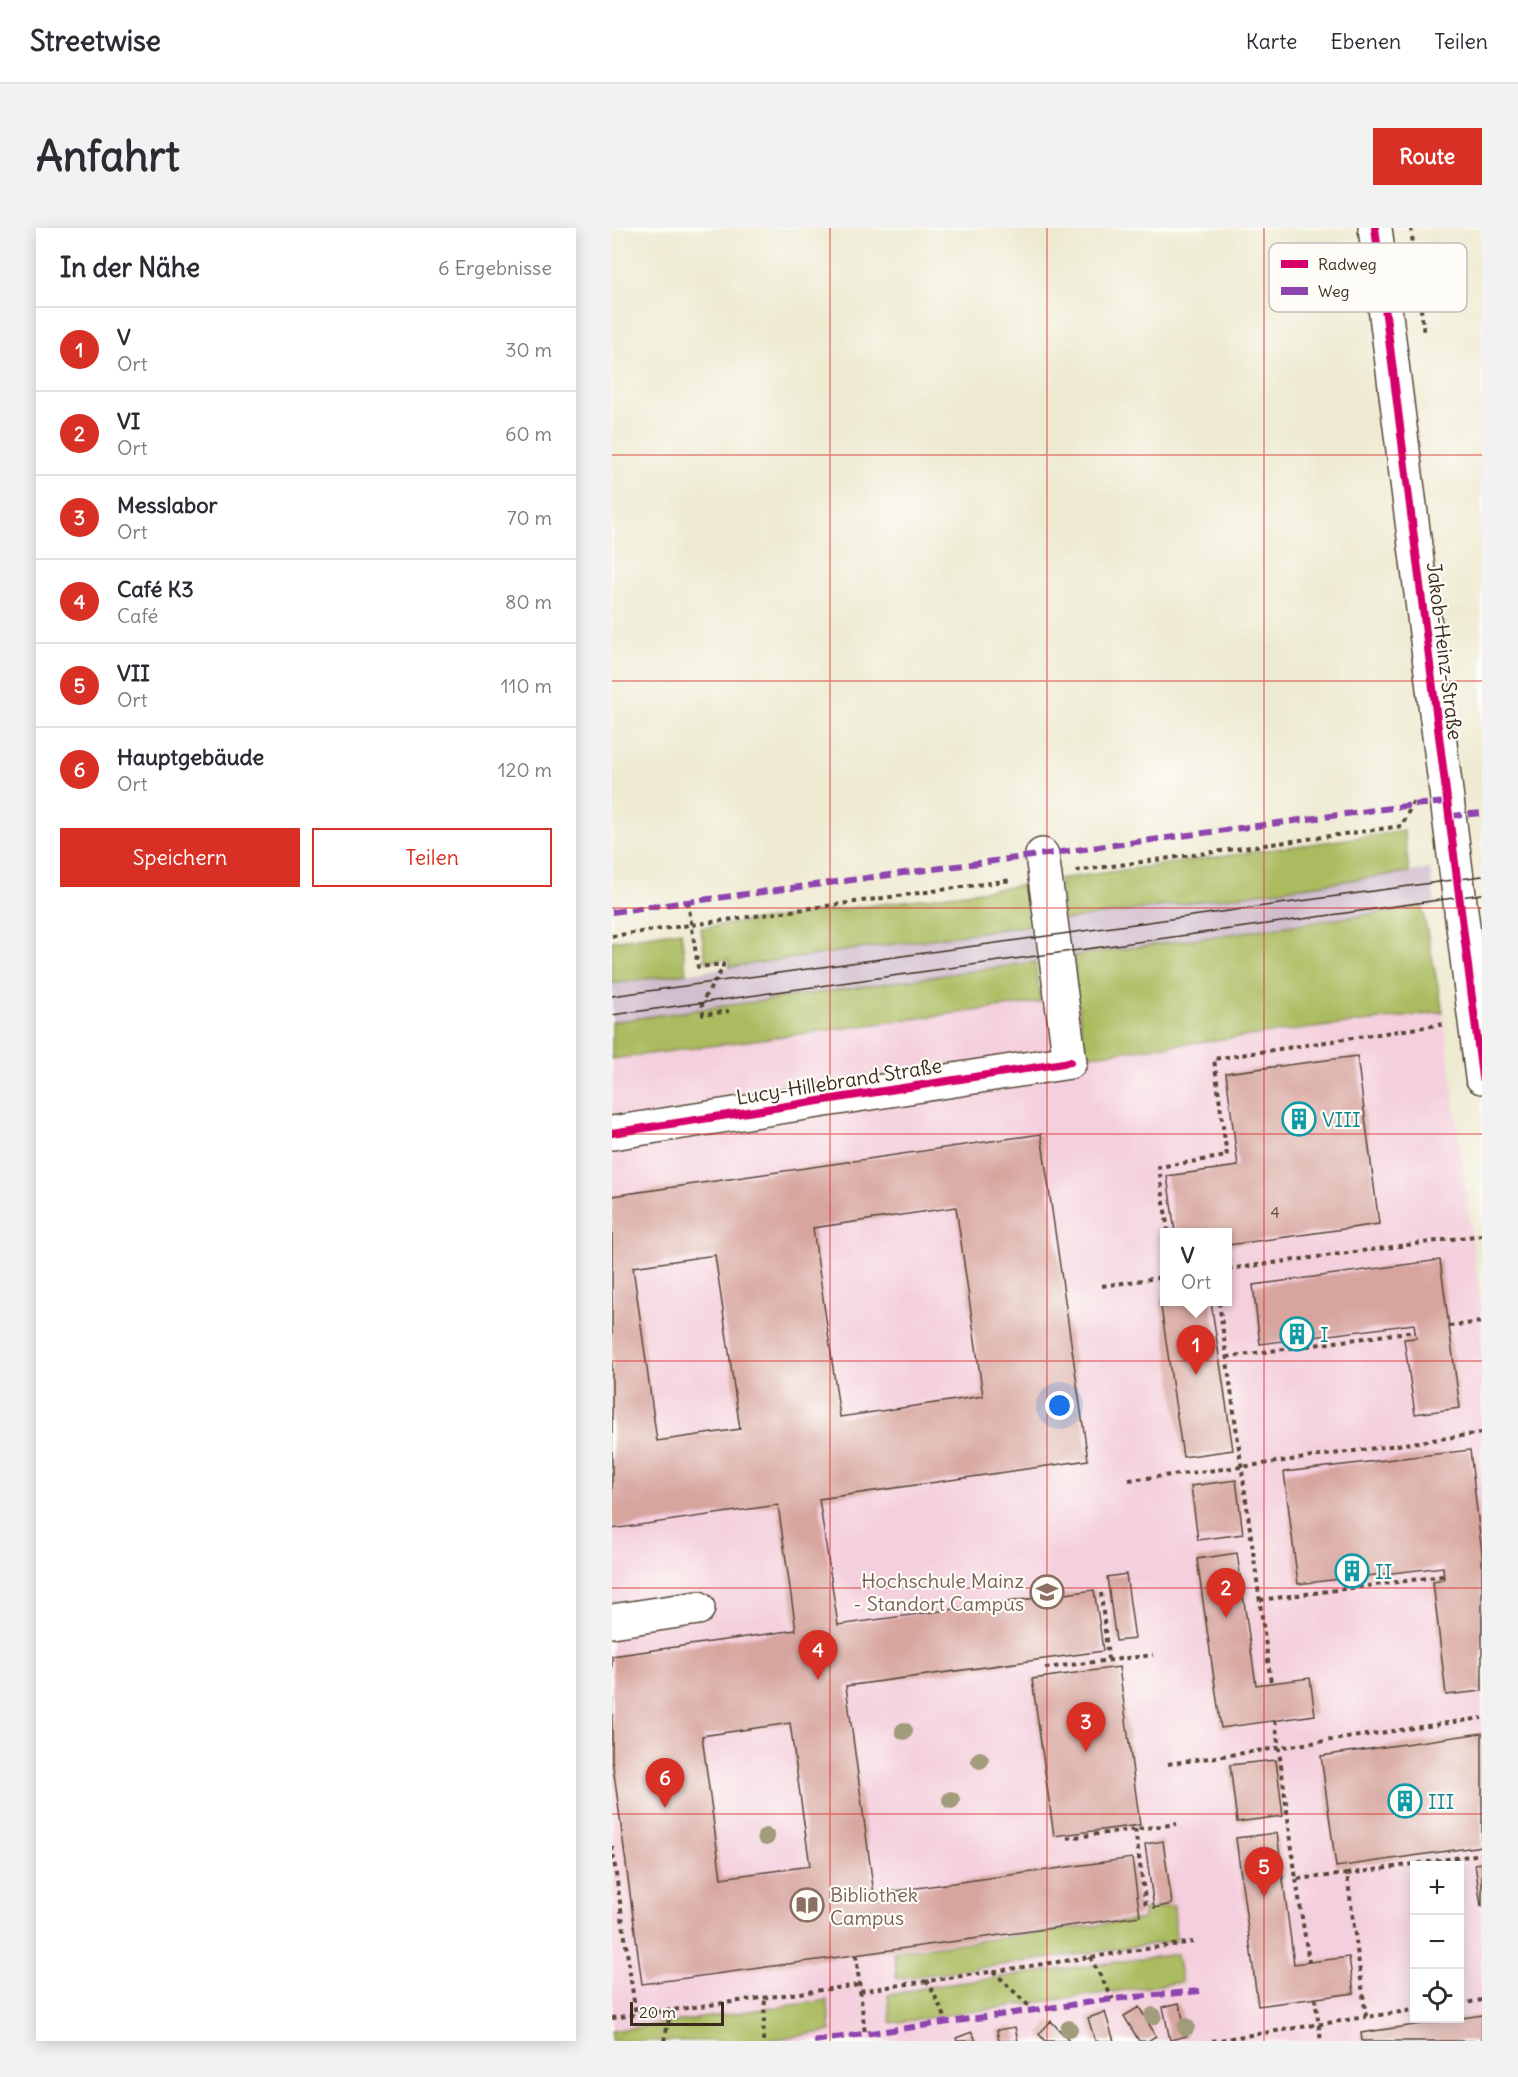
<!DOCTYPE html>
<html lang="de">
<head>
<meta charset="utf-8">
<style>
  body { margin:0; font-family:Delius,sans-serif; background:#f2f2f3; color:#2b2b33 }
  .controls { position:absolute; right:18px; bottom:18px; display:grid; overflow:hidden; border-radius:0px; box-shadow:0 3px 15px #0003 }
  .controls button { width:54px; height:54px; display:grid; place-items:center; padding:0; border:0; border-bottom:2px solid #e1e1e2; background:#fff; color:#2b2b33; font:30px sans-serif }
  .scale { position:absolute; left:18px; bottom:15px; width:94px; box-sizing:border-box; padding-left:6px; border:3px solid #3b2a1e; border-top:0; font-size:16px; line-height:21px; white-space:nowrap; color:#3b2a1e; -webkit-text-stroke:4px #fdfcf7; paint-order:stroke }
  .you { position:absolute; left:448px; top:1178px; width:21px; height:21px; margin:-15px; border:4px solid #fff; border-radius:50%; background:#1a73e8; box-shadow:0 0 0 9px #1a73e833 }
  .badge { display:grid; place-items:center; width:39px; height:39px; border-radius:50%; background:#d93025; color:#fff; font-size:20px; font-weight:700 }
  .pin { position:absolute; translate:-50% -50px; filter:drop-shadow(0 2px 3px #0008) }
  .pin::after { content:''; position:absolute; top:32px; width:21px; height:18px; background:inherit; clip-path:polygon(0 0,100% 0,50% 100%) }
  .popup { position:absolute; left:548px; top:1000px; width:72px; height:78px; box-sizing:border-box; display:grid; place-content:center; border-radius:0px; background:#fff; filter:drop-shadow(0 2px 4px #0005); font-size:20px; white-space:nowrap; color:#7c7c81 }
  .popup b { font-size:22px; color:#2b2b33 }
  .popup::after { content:''; position:absolute; left:50%; top:100%; margin-left:-12px; border:12px solid transparent; border-top-color:#fff }
  .list { margin:0; padding:0; list-style:none }
  h2 { display:flex; justify-content:space-between; align-items:center; height:78px; margin:0; padding:0 24px; font-size:26px }
  h2 small { font-size:20px; font-weight:400; color:#7c7c81 }
  .list li { display:grid; grid-template-columns:39px 1fr auto; gap:18px; align-items:center; box-sizing:border-box; height:84px; padding:0 24px; border-top:2px solid #e1e1e2 }
  .list b { display:block; font-size:22px; white-space:nowrap }
  .list p { margin:0; font-size:20px; white-space:nowrap; color:#7c7c81 }
  .list em { font-size:20px; font-style:normal; color:#7c7c81 }
  .actions { display:flex; gap:12px; padding:18px 24px }
  .actions a { flex:1; padding:14px 0; border:2px solid #d93025; border-radius:0px; text-align:center; font-size:21px; color:#d93025 }
  .actions .main { background:#d93025; color:#fff }
  .icon { flex:none; width:33px; height:33px; fill:none; stroke:currentColor; stroke-width:2; stroke-linecap:round; stroke-linejoin:round }
  .map { position:relative; flex:none; width:870px; height:1813px; overflow:hidden; border-radius:0px }
  header { display:flex; align-items:center; gap:36px; box-sizing:border-box; height:84px; padding:0 30px; background:#fff; border-bottom:2px solid #e1e1e2 }
  header strong { font-size:28px }
  nav { display:flex; gap:33px; margin-inline-start:auto; font-size:21px }
  .intro { display:flex; align-items:center; justify-content:space-between; box-sizing:border-box; height:144px; padding:0 36px }
  h1 { margin:0; font-size:42px }
  .button { padding:15px 27px; border-radius:0px; background:#d93025; color:#fff; font-size:21px; font-weight:700 }
  main { display:flex; gap:36px; padding:0 36px }
  aside { flex:1; background:#fff; border-radius:0px; box-shadow:0 3px 15px #0003 }
  .map>svg:first-child { display:block }
</style>
</head>
<body>
<header>
<strong>Streetwise</strong>
<nav><a>Karte</a><a>Ebenen</a><a>Teilen</a></nav>
</header>
<div class="intro"><h1>Anfahrt</h1><a class="button">Route</a></div>
<main>
<aside>
<h2>In der Nähe<small>6 Ergebnisse</small></h2>
<ul class="list">
<li><span class="badge">1</span><div><b>V</b><p>Ort</p></div><em>30 m</em></li>
<li><span class="badge">2</span><div><b>VI</b><p>Ort</p></div><em>60 m</em></li>
<li><span class="badge">3</span><div><b>Messlabor</b><p>Ort</p></div><em>70 m</em></li>
<li><span class="badge">4</span><div><b>Café K3</b><p>Café</p></div><em>80 m</em></li>
<li><span class="badge">5</span><div><b>VII</b><p>Ort</p></div><em>110 m</em></li>
<li><span class="badge">6</span><div><b>Hauptgebäude</b><p>Ort</p></div><em>120 m</em></li>
</ul>
<div class="actions"><a class="main">Speichern</a><a>Teilen</a></div>
</aside>
<div class="map">
<svg width="870" height="1813" viewBox="0 0 870 1813">
  <rect width="100%" height="100%" fill="#fdfcf7"/>
  <filter id="ink" filterUnits="userSpaceOnUse"><feTurbulence type="fractalNoise" baseFrequency=".0167" numOctaves="2"/><feDisplacementMap in="SourceGraphic" scale="12" xChannelSelector="R" yChannelSelector="G"/><feConvolveMatrix kernelMatrix="1 2 1 2 8 2 1 2 1" color-interpolation-filters="sRGB"/></filter>
  <filter id="wash" filterUnits="userSpaceOnUse"><feTurbulence type="fractalNoise" baseFrequency=".008" numOctaves="4" result="noise"/><feDisplacementMap in="SourceGraphic" scale="24" xChannelSelector="R" yChannelSelector="G"/><feGaussianBlur stdDeviation="1.35" result="paint"/><feColorMatrix in="noise" values="0 0 0 0 0 0 0 0 0 0 0 0 0 0 0 0 0 1.4 0 .05"/><feComposite in="paint" operator="in"/></filter>
  <g filter="url(#wash)">
    <rect width="100%" height="100%" fill="#eeead1"/>
    <path fill="#f4cfdd" fill-rule="evenodd" d="M 465,770 L 474,828 L 831,784 L 870,1090 L 870,1813 L 0,1813 L 0,831 ZM 552,1004 L 616,1004 L 616,1074 L 552,1074 ZM 802,1638 L 848,1638 L 848,1790 L 802,1790 Z"/>
    <path fill="#d0bdcd" d="M 818,641 L 823,678 L 0,794 L 0,756 Z"/>
    <path fill="#abbb5f" stroke="#73723e" stroke-width="1.5" d="M 792,603 L 797,644 L 452,692 L 447,651 Z
      M 412,657 L 417,697 L 118,739 L 116,731 L 94,734 L 89,700 Z
      M 810,679 L 831,784 L 473,828 L 465,770 L 462,728 Z
      M 69,703 L 74,745 L 0,756 L 0,713 Z
      M 423,734 L 429,774 L 0,831 L 0,794 Z
      M 562,1678 L 564,1713 L 285,1751 L 282,1724 L 531,1691 L 531,1682 Z
      M 565,1726 L 570,1754 L 279,1795 L 276,1767 L 316,1759 Z
      M 215,1772 L 219,1803 L 149,1813 L 0,1813 L 0,1803 Z"/>
    <g id="blocks">
      <path fill="#d7a49e" fill-rule="evenodd" d="M 745,828 L 767,996 L 616,1017 L 616,1004 L 563,1004 L 555,948 L 626,938 L 614,845 Z
        M 429,906 L 476,1232 L 207,1271 L 226,1397 L 482,1362 L 488,1400 L 491,1423 L 234,1458 L 262,1666 L 520,1630 L 528,1688 L 30,1756 L 0,1530 L 0,1428 L 184,1402 L 166,1277 L 0,1301 L 0,968 ZM 344,979 L 371,1168 L 228,1189 L 201,1000 ZM 103,1027 L 128,1201 L 45,1213 L 21,1039 ZM 178,1495 L 198,1638 L 109,1650 L 90,1508 Z
        M 828,1032 L 848,1180 L 803,1186 L 792,1111 L 804,1110 L 802,1096 L 648,1116 L 641,1057 Z
        M 552,1071 L 552,1074 L 599,1074 L 621,1222 L 571,1229 L 548,1072 Z
        M 858,1222 L 870,1326 L 870,1463 L 834,1467 L 821,1354 L 832,1352 L 831,1339 L 686,1356 L 672,1244 Z
        M 624,1252 L 631,1306 L 586,1312 L 579,1258 Z
        M 625,1325 L 644,1457 L 698,1450 L 703,1487 L 609,1500 L 585,1331 Z
        M 514,1346 L 523,1411 L 504,1413 L 495,1349 Z
        M 507,1439 L 528,1597 L 442,1608 L 420,1451 Z
        M 870,1505 L 870,1618 L 724,1639 L 709,1528 Z
        M 664,1532 L 671,1588 L 625,1594 L 618,1537 Z
        M 665,1605 L 682,1736 L 737,1729 L 742,1765 L 646,1778 L 624,1610 Z
        M 551,1613 L 560,1676 L 542,1680 L 533,1616 Z
        M 870,1635 L 870,1678 L 869,1678 L 863,1636 Z
        M 567,1775 L 575,1808 L 558,1812 L 551,1779 Z
        M 527,1779 L 544,1808 L 536,1813 L 527,1813 L 512,1788 Z
        M 493,1784 L 502,1813 L 483,1813 L 476,1790 Z
        M 870,1787 L 870,1813 L 750,1813 L 749,1805 Z
        M 439,1793 L 457,1813 L 433,1813 L 427,1806 Z
        M 403,1799 L 406,1813 L 387,1813 L 385,1802 Z
        M 360,1804 L 364,1813 L 345,1813 L 344,1810 Z"/>
    </g>
  </g>
  <g filter="url(#ink)">
    <use href="#blocks" fill-opacity="0" stroke="#564739" stroke-width="1.5"/>
    <g fill="none" stroke-linecap="round" stroke-linejoin="round">
      <defs>
        <path id="minor" d="M 763,0 L 870,849
          M 0,905 L 458,834 L 430,627
          M 0,1393 L 86,1380"/>
      </defs>
      <use href="#minor" stroke="#564739" stroke-width="36"/>
      <path stroke="#564739" stroke-width="4" stroke-dasharray="4.5 4.5" stroke-linecap="butt" d="M 799,0 L 812,106
        M 464,643 L 790,598 L 801,574
        M 76,674 L 86,739 L 111,736 L 111,740 L 90,774 L 91,787 L 117,783
        M 0,708 L 400,652
        M 556,1004 L 547,939 L 615,928 L 602,831 L 832,796
        M 616,1041 L 870,1007
        M 490,1058 L 552,1049
        M 607,1074 L 659,1455
        M 837,1098 L 870,1094
        M 615,1129 L 803,1103
        M 517,1252 L 629,1239 L 870,1205
        M 489,1365 L 496,1431
        M 648,1372 L 831,1348
        M 433,1440 L 541,1427
        M 663,1492 L 684,1651 L 735,1646 L 754,1789 L 802,1782
        M 556,1536 L 870,1490
        M 523,1601 L 534,1678
        M 455,1610 L 565,1596
        M 0,1618 L 24,1787
        M 735,1646 L 870,1626
        M 684,1651 L 697,1734
        M 244,1727 L 253,1806
        M 478,1729 L 501,1771
        M 381,1743 L 422,1783
        M 315,1752 L 336,1795
        M 248,1763 L 581,1714
        M 703,1770 L 709,1813
        M 848,1776 L 870,1772
        M 0,1790 L 247,1757
        M 52,1813 L 59,1783
        M 151,1813 L 153,1770
        M 600,1813 L 754,1789"/>
      <use href="#minor" stroke="#fff" stroke-width="33"/>
      <path stroke="#3b2a1e" stroke-width="1.5" d="M 0,768 L 870,648
        M 0,787 L 870,666"/>
      <path stroke="#8e44ad" stroke-width="6" stroke-dasharray="12 6" stroke-linecap="butt" d="M 838,588 L 870,585
        M 0,684 L 801,577 L 835,574
        M 202,1813 L 501,1771 L 588,1763"/>
      <defs>
        <path id="cycleway" d="M 763,0 L 870,849
          M 0,905 L 458,834"/>
      </defs>
      <use href="#cycleway" stroke="#fdfcf7" stroke-width="11"/>
      <use href="#cycleway" stroke="#d6006c" stroke-width="8"/>
    </g>
    <g fill="#a19c7b">
      <circle cx="292" cy="1503" r="9"/>
      <circle cx="368" cy="1532" r="9"/>
      <circle cx="339" cy="1572" r="9"/>
      <circle cx="154" cy="1609" r="9"/>
      <circle cx="541" cy="1788" r="9"/>
      <circle cx="574" cy="1799" r="9"/>
      <circle cx="457" cy="1801" r="9"/>
    </g>
  </g>
  <path fill="none" stroke="#d62828" stroke-width="1.5" stroke-opacity="0.55" d="M 218,0 L 218,1813M 435,0 L 435,1813M 652,0 L 652,1813M 0,227 L 870,227M 0,453 L 870,453M 0,680 L 870,680M 0,906 L 870,906M 0,1133 L 870,1133M 0,1360 L 870,1360M 0,1586 L 870,1586"/>
  <defs>
    <symbol id="building-ring" viewBox="-11 -11 22 22"><circle r="9.5" fill="#fdfcf7" stroke="#0f9aa8" stroke-width="1.5"/><path d="M-4-6H4V6H1V3H-1V6H-4ZM-2.5-4.3h1.7v1.8h-1.7ZM.8-4.3h1.7v1.8H.8ZM-2.5-1h1.7V.8h-1.7ZM.8-1h1.7V.8H.8Z" fill="#0f9aa8"/></symbol>
    <symbol id="university-ring" viewBox="-11 -11 22 22"><circle r="9.5" fill="#fdfcf7" stroke="#8d6e63" stroke-width="1.5"/><path d="M0-5L7-2L0 1L-7-2ZM-4 1L0 2.5L4 1V4Q0 6-4 4Z" fill="#8d6e63"/></symbol>
    <symbol id="library-ring" viewBox="-11 -11 22 22"><circle r="9.5" fill="#fdfcf7" stroke="#8d6e63" stroke-width="1.5"/><path d="M-6-4Q-3-5.5-.7-3.5V5Q-3 3-6 4ZM6-4Q3-5.5 .7-3.5V5Q3 3 6 4Z" fill="#8d6e63"/></symbol>
  </defs>
  <g fill-rule="evenodd">
    <use href="#building-ring" x="668" y="872" width="38" height="38"/>
    <use href="#building-ring" x="666" y="1087" width="38" height="38"/>
    <use href="#building-ring" x="721" y="1324" width="38" height="38"/>
    <use href="#university-ring" x="416" y="1345" width="38" height="38"/>
    <use href="#building-ring" x="774" y="1554" width="38" height="38"/>
    <use href="#library-ring" x="176" y="1658" width="38" height="38"/>
  </g>
  <g text-anchor="middle" dominant-baseline="central" stroke-width="4.5" stroke-linejoin="round" paint-order="stroke">
    <g font-size="16" fill="#62483e">
      <text x="663" y="984">4</text>
    </g>
    <g font-size="20" fill="#3b2a1e" stroke="#fdfcf7">
      <text transform="translate(833 423) rotate(83)">Jakob-Heinz-Straße</text>
      <text transform="translate(227 853) rotate(-9)">Lucy-Hillebrand Straße</text>
    </g>
    <g font-size="20" fill="#0d838f" stroke="#fdfcf7" text-anchor="start">
      <text x="710" y="891">VIII</text>
      <text x="708" y="1106">I</text>
      <text x="763" y="1343">II</text>
      <text x="816" y="1573">III</text>
    </g>
    <g font-size="20" fill="#785e54" stroke="#fdfcf7" text-anchor="end">
      <text x="412" y="1352">Hochschule Mainz<tspan x="412" dy="23">- Standort Campus</tspan></text>
      <text x="218" y="1666" text-anchor="start">Bibliothek<tspan x="218" dy="23">Campus</tspan></text>
    </g>
  </g>
  <rect x="657" y="15" width="198" height="69" rx="9" fill="#fdfcf7" stroke="#c3bdb6" stroke-width="1.5"/>
  <rect x="669" y="32" width="27" height="8" fill="#d6006c"/>
  <rect x="669" y="59" width="27" height="8" fill="#8e44ad"/>
  <g font-size="16" fill="#3b2a1e">
    <text x="706" y="42">Radweg</text>
    <text x="706" y="69">Weg</text>
  </g>
</svg>
<div class="controls">
<button>+</button>
<button>−</button>
<button><svg class="icon" aria-label="locate" viewBox="0 0 24 24"><circle cx="12" cy="12" r="6"/><path d="M12 2v4M12 18v4M2 12h4M18 12h4"/></svg></button>
</div>
<div class="scale">20 m</div>
<div class="you"></div>
<div class="pin badge" style="left:584px;top:1147px">1</div>
<div class="popup"><b>V</b>Ort</div>
<div class="pin badge" style="left:614px;top:1390px">2</div>
<div class="pin badge" style="left:474px;top:1524px">3</div>
<div class="pin badge" style="left:206px;top:1452px">4</div>
<div class="pin badge" style="left:652px;top:1669px">5</div>
<div class="pin badge" style="left:53px;top:1580px">6</div>
</div>
</main>
</body>
</html>
